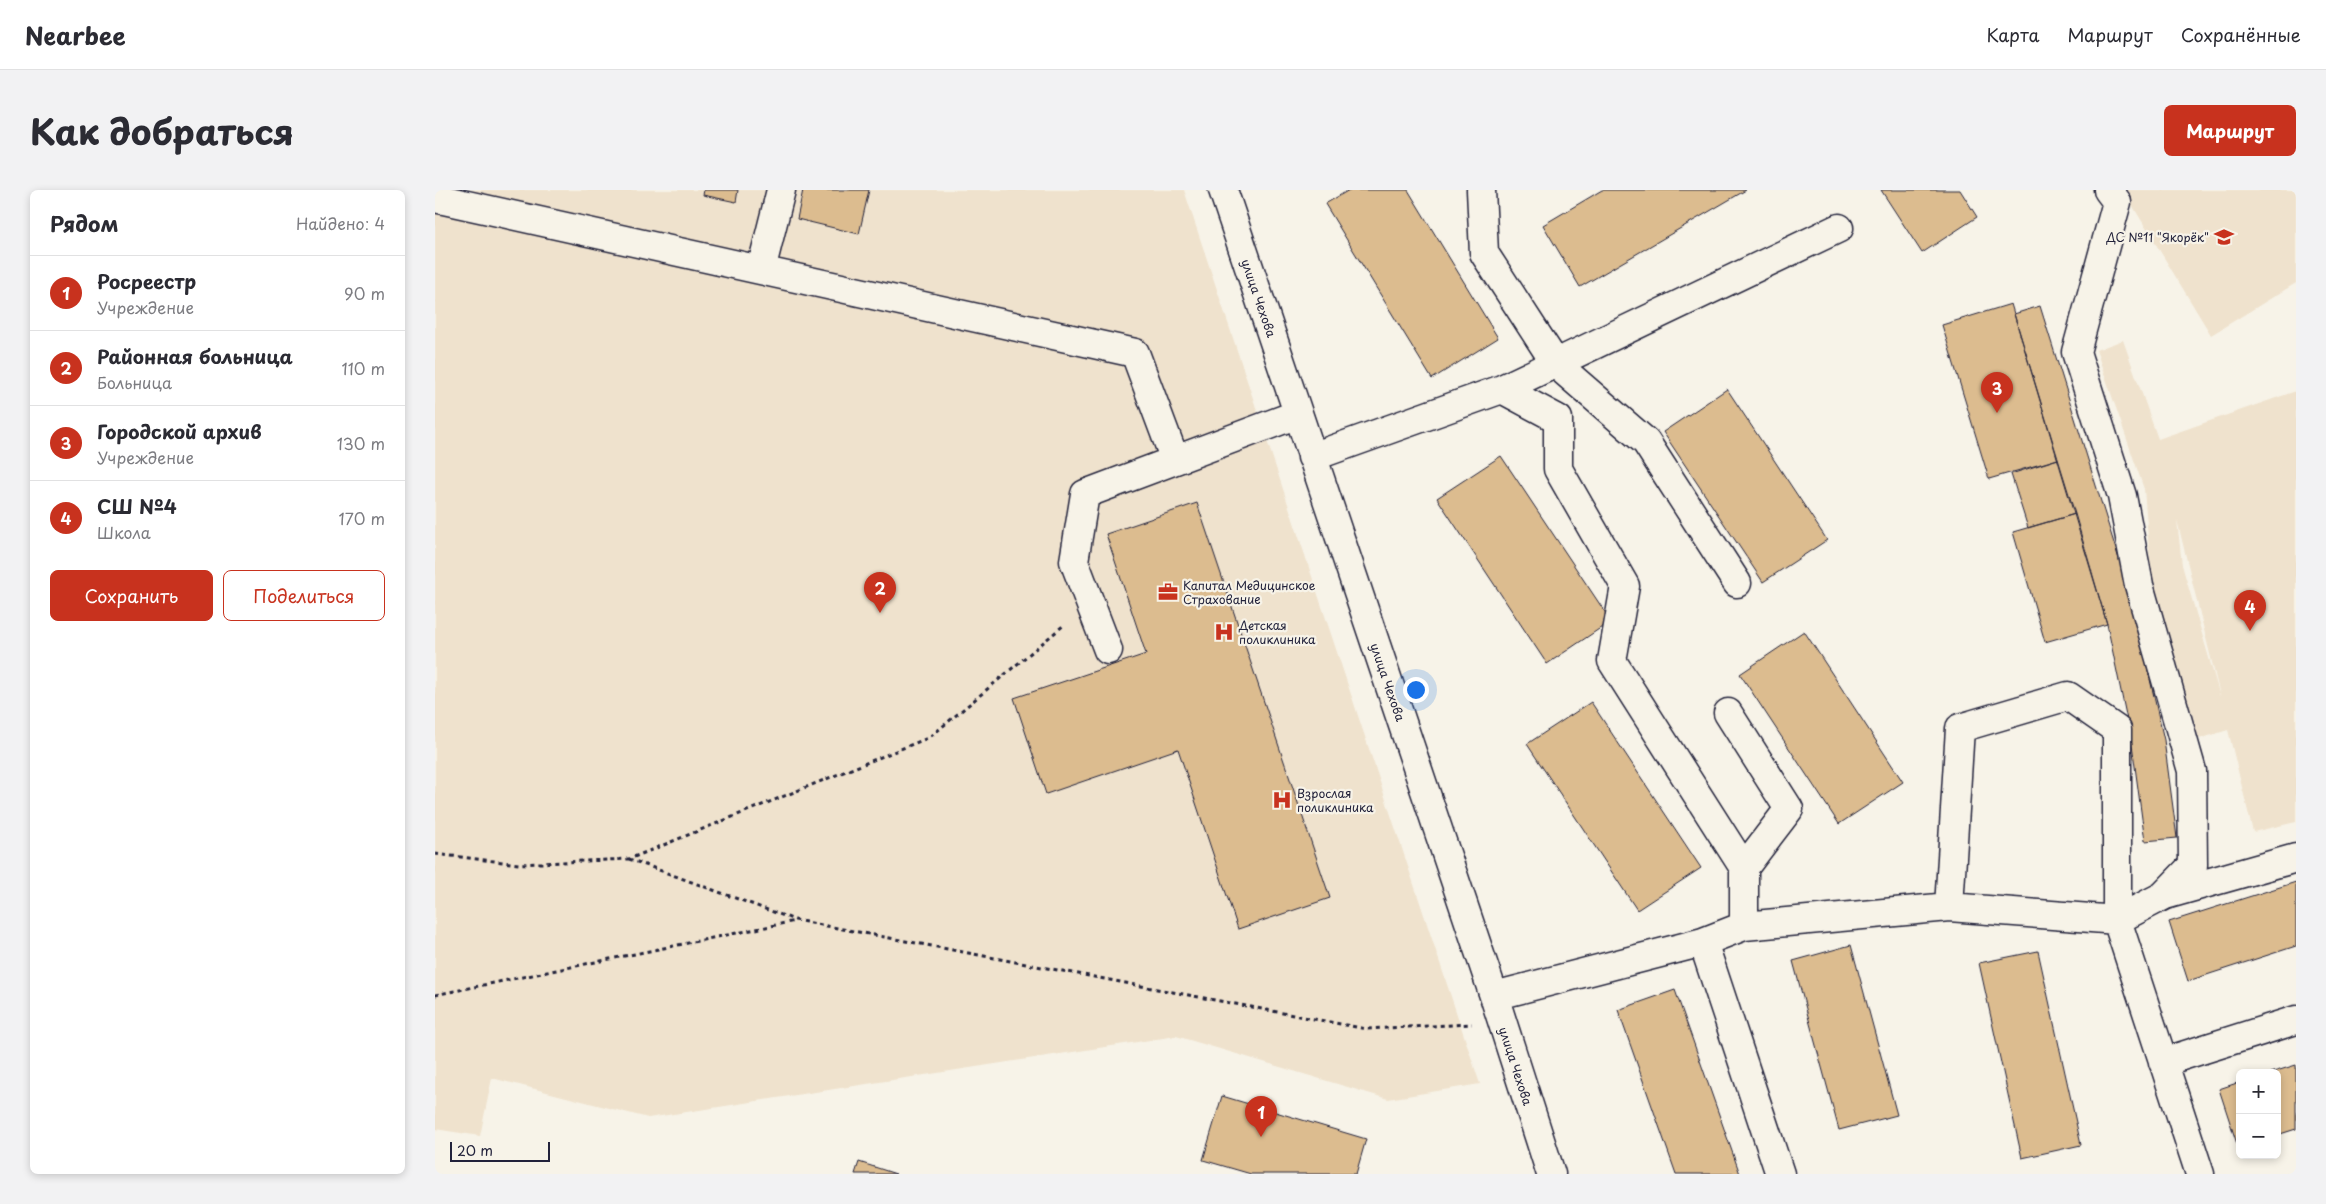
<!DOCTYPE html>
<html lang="ru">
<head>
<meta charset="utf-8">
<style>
  body { margin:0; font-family:"Playpen Sans",sans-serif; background:#f2f2f3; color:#2b2b33 }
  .controls { position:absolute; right:15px; bottom:15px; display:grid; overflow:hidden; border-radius:8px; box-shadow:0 2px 8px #0003 }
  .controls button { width:45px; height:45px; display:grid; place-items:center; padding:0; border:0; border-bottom:1px solid #e1e1e2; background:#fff; color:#2b2b33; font:25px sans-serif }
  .scale { position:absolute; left:15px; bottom:12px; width:100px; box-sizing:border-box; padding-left:5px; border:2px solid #22223b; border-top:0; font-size:14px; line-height:18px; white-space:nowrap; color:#22223b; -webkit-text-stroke:4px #f7f3e8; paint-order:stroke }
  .you { position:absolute; left:980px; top:499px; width:18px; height:18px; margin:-12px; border:4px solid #fff; border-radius:50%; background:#1a73e8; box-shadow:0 0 0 8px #1a73e833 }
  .badge { display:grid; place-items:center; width:32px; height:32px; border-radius:50%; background:#c8321e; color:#fff; font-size:16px; font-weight:700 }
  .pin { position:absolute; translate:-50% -41px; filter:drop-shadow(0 1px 2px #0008) }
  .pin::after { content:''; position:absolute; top:26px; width:18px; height:15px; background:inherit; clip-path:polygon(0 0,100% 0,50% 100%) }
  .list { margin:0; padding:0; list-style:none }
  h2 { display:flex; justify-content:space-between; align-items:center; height:65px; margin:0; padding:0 20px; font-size:21px }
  h2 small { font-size:16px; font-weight:400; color:#7c7c81 }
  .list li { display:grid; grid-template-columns:32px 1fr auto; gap:15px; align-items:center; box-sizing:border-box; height:75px; padding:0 20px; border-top:1px solid #e1e1e2 }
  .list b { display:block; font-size:19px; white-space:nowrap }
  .list p { margin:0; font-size:16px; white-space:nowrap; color:#7c7c81 }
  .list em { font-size:16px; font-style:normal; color:#7c7c81 }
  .actions { display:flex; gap:10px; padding:15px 20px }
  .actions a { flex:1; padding:11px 0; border:1px solid #c8321e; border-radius:8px; text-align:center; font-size:18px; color:#c8321e }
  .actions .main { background:#c8321e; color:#fff }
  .map { position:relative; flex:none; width:1861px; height:984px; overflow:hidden; border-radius:8px }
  header { display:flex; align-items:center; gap:30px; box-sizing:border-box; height:70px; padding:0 25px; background:#fff; border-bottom:1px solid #e1e1e2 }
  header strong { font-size:24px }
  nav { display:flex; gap:28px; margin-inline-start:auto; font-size:18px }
  .intro { display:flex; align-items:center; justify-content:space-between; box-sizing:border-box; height:120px; padding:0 30px }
  h1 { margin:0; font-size:35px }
  .button { padding:12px 22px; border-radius:8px; background:#c8321e; color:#fff; font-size:18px; font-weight:700 }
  main { display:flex; gap:30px; padding:0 30px }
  aside { flex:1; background:#fff; border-radius:8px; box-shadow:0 2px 8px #0003 }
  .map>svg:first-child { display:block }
</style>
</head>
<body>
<header>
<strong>Nearbee</strong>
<nav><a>Карта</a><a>Маршрут</a><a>Сохранённые</a></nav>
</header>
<div class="intro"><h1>Как добраться</h1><a class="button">Маршрут</a></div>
<main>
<aside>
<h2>Рядом<small>Найдено: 4</small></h2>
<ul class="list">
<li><span class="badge">1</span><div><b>Росреестр</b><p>Учреждение</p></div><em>90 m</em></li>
<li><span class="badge">2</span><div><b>Районная больница</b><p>Больница</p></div><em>110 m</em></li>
<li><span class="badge">3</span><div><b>Городской архив</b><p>Учреждение</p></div><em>130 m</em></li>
<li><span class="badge">4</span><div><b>СШ №4</b><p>Школа</p></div><em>170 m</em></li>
</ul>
<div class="actions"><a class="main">Сохранить</a><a>Поделиться</a></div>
</aside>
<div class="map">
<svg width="1861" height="984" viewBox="0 0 1861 984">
  <rect width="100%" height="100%" fill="#f7f3e8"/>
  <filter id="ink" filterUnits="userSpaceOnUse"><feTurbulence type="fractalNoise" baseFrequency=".02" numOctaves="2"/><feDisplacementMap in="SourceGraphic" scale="10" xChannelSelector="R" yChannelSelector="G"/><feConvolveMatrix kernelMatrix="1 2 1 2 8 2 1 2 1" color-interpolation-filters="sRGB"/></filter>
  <g filter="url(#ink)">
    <path fill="#efe2cd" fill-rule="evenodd" d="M 0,0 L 749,0 L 1045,894 L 953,909 L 741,846 L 213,928 L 57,888 L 45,946 L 0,939 Z
      M 1688,0 L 1861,0 L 1861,93 L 1776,145 Z
      M 1688,150 L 1723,249 L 1861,201 L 1861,632 L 1818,642 L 1793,540 L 1764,549 L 1716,384 L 1709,299 L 1661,160 ZM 1742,330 L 1785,505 L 1785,506 L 1747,375 Z"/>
    <path fill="#dcbc8f" stroke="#22223b" d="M 269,0 L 303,0 L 301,12 L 268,5 Z
      M 368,0 L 434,0 L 424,44 L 362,29 Z
      M 914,0 L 973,0 L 1063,148 L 997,189 L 890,14 Z
      M 1167,0 L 1311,0 L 1145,97 L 1108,35 Z
      M 1446,0 L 1525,0 L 1542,27 L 1487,63 Z
      M 1576,114 L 1623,269 L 1554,289 L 1507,135 Z
      M 1605,116 L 1697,411 L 1729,550 L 1742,648 L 1710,651 L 1697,554 L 1672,434 L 1579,124 Z
      M 1292,199 L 1392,350 L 1328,392 L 1228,242 Z
      M 1066,266 L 1176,431 L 1112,474 L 1002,308 Z
      M 1623,269 L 1640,324 L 1593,338 L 1576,284 Z
      M 762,313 L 895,708 L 803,739 L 743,559 L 611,604 L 579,508 L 711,464 L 671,344 Z
      M 1640,324 L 1672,434 L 1610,452 L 1578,342 Z
      M 1369,441 L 1468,592 L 1404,634 L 1305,484 Z
      M 1156,512 L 1266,678 L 1202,720 L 1092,554 Z
      M 1861,692 L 1861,756 L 1753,791 L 1734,732 Z
      M 1416,755 L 1462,925 L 1404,940 L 1358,771 Z
      M 1603,761 L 1646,955 L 1587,968 L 1544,773 Z
      M 1240,800 L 1305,984 L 1241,984 L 1183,820 Z
      M 1861,875 L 1861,939 L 1842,945 L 1842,883 L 1835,883 Z
      M 1805,892 L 1805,957 L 1803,957 L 1784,899 Z
      M 787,906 L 931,949 L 921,984 L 816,984 L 768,970 Z
      M 424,972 L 461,984 L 420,984 Z"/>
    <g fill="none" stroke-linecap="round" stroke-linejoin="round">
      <defs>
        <path id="minor" d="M 788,0 L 1059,806 L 1116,984
          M 1046,0 L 1049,63 L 1121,174 L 1211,252 L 1302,393
          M 0,8 L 700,163 L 740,270
          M 326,80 L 346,0
          M 1067,199 L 1123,229 L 1123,279 L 1190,396 L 1177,471 L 1309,678 L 1309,736
          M 877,267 L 1067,199 L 1404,38
          M 673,460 L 639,371 L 650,304 L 863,224
          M 1293,523 L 1354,619 L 1309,678
          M 1730,705 L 1861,668
          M 1514,717 L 1525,538 L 1633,506 L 1682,540 L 1682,730 L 1765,984
          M 1268,752 L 1345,984
          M 1059,806 L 1268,752 L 1309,736 L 1514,717 L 1682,730 L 1728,706 L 1758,675 L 1757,581 L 1704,395 L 1687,306 L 1641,162 L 1682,12 L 1673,0
          M 1728,872 L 1861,830"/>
      </defs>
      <use href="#minor" stroke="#22223b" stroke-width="31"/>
      <path stroke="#22223b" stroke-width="3" stroke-dasharray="4 4" stroke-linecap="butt" d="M 0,664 L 84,674 L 194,669 L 495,547 L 629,435
        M 194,669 L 360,730 L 931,839 L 1037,834
        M 0,805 L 360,731"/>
      <use href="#minor" stroke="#f7f3e8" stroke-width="28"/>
    </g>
  </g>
  <defs>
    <symbol id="school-bare" viewBox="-9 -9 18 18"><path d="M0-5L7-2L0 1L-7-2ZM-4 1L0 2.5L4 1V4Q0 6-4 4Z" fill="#c8321e" stroke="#f7f3e8" stroke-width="2.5" paint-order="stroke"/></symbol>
    <symbol id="office-bare" viewBox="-9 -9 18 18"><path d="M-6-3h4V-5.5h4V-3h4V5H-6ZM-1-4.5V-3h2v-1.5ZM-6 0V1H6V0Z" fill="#c8321e" stroke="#f7f3e8" stroke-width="2.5" paint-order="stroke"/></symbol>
    <symbol id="hospital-bare" viewBox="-9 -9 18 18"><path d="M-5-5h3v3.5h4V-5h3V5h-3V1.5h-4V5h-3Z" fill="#c8321e" stroke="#f7f3e8" stroke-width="2.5" paint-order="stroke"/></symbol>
  </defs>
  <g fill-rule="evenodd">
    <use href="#school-bare" x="1775" y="33" width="28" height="28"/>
    <use href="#office-bare" x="719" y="388" width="28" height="28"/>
    <use href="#hospital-bare" x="775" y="428" width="28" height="28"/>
    <use href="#hospital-bare" x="833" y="596" width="28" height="28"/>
  </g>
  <g text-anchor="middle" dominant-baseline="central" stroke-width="4.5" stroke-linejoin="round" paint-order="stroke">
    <g font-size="12" fill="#22223b" stroke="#f7f3e8" text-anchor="start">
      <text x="1774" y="47" text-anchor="end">ДС №11 "Якорёк"</text>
      <text x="748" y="395">Капитал Медицинское<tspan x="748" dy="14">Страхование</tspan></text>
      <text x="804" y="435">Детская<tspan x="804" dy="14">поликлиника</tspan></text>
      <text x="862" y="603">Взрослая<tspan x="862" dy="14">поликлиника</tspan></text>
    </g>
    <g font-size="12" fill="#22223b" stroke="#f7f3e8">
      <text transform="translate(824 108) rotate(71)">улица Чехова</text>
      <text transform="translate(953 492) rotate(71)">улица Чехова</text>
      <text transform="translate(1081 876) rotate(72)">улица Чехова</text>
    </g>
  </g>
</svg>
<div class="controls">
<button>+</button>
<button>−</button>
</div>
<div class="scale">20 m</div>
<div class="you"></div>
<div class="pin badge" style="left:826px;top:947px">1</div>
<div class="pin badge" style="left:445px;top:423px">2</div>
<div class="pin badge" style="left:1562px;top:223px">3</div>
<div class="pin badge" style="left:1815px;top:441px">4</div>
</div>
</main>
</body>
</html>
